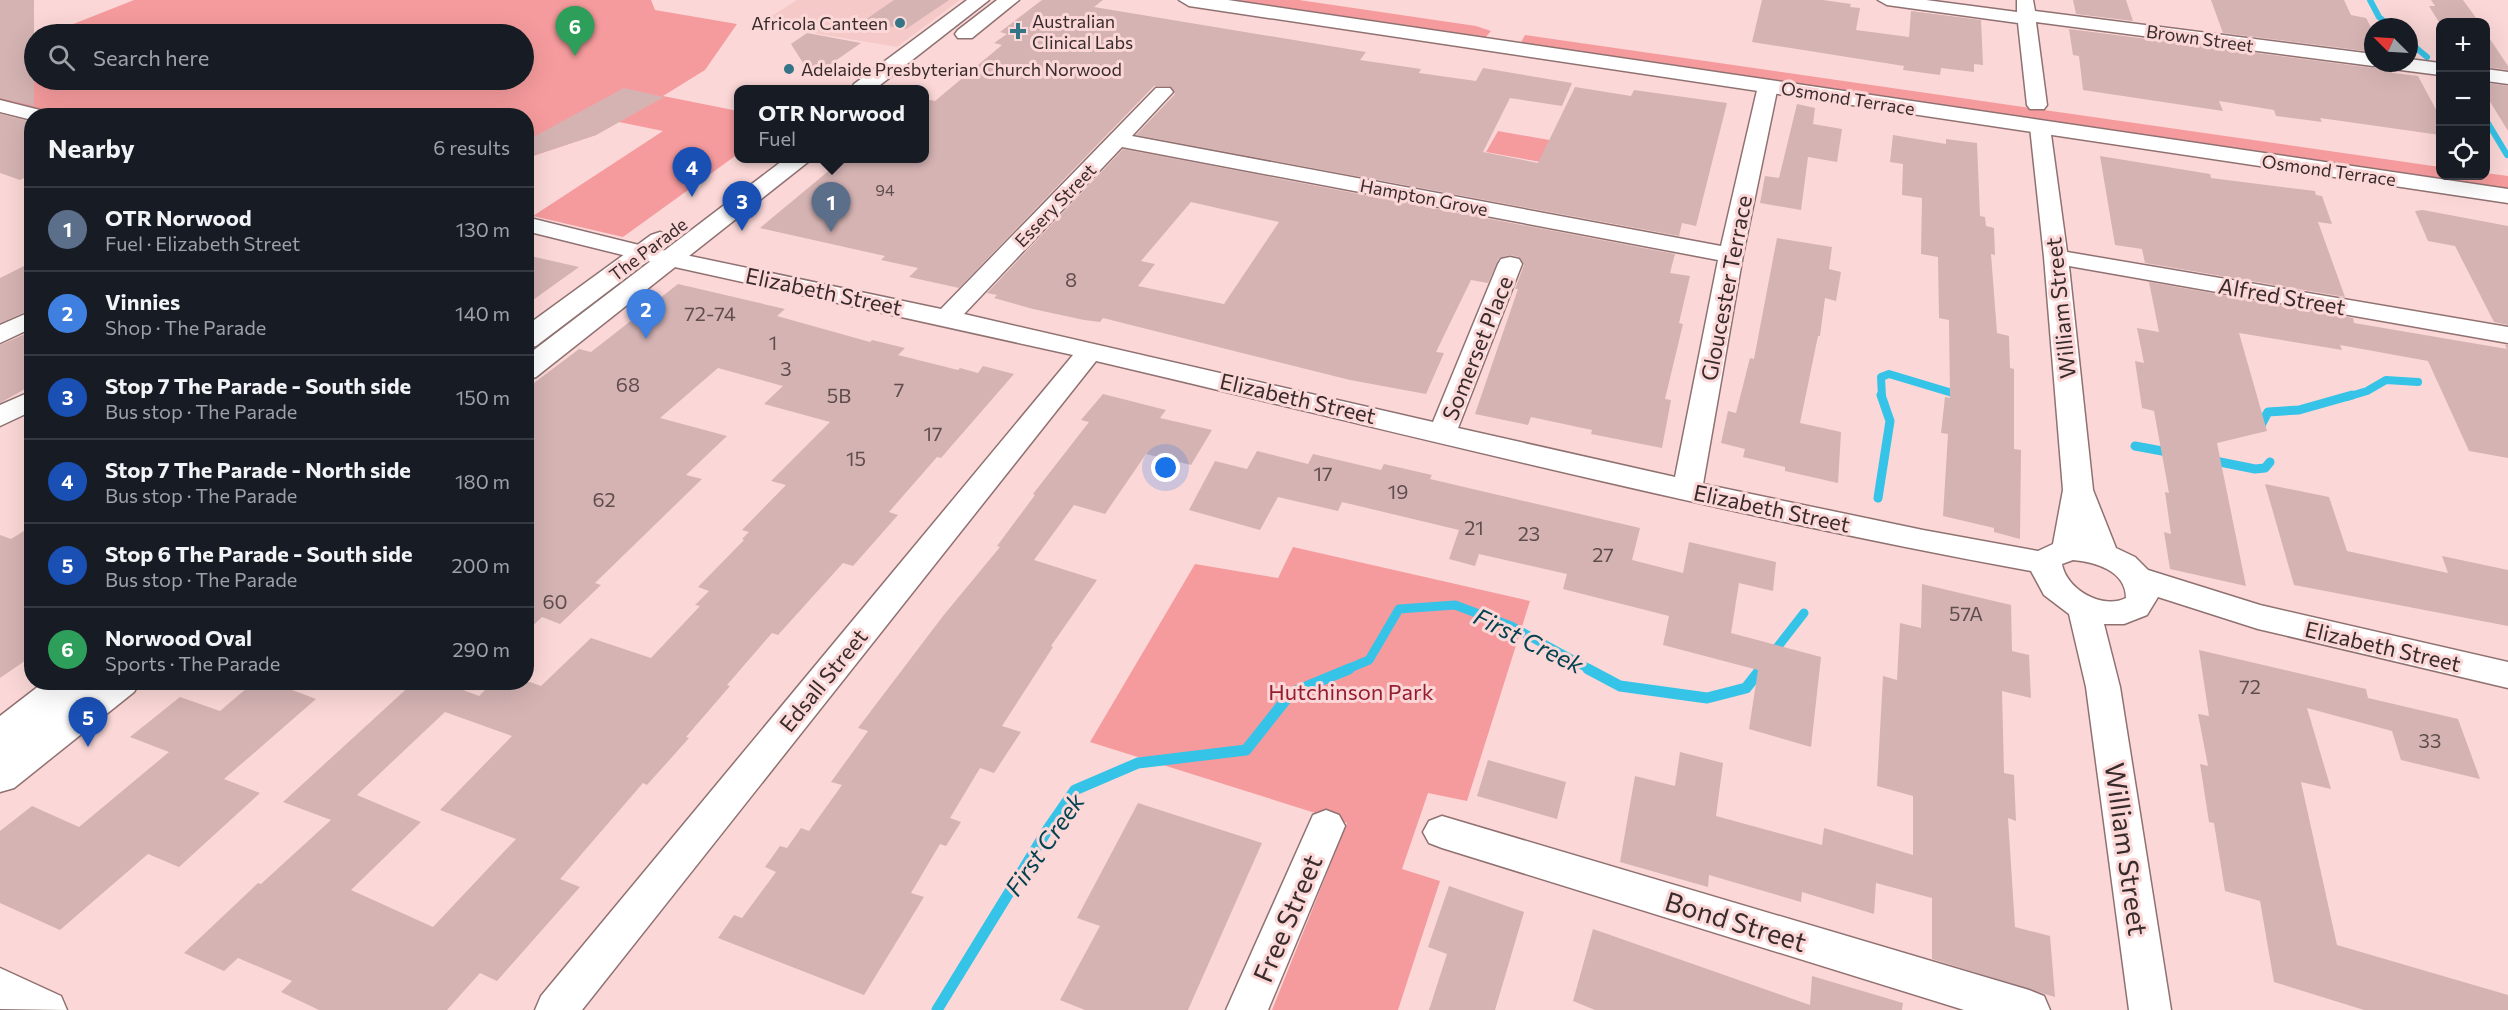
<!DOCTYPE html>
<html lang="en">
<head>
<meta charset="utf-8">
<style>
  body { margin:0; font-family:Commissioner,sans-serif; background:#20242c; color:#f1f3f6 }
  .controls { position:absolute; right:18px; top:18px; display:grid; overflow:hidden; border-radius:12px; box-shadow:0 6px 24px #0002 }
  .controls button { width:54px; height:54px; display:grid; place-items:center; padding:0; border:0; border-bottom:2px solid #363941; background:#171b24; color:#f1f3f6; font:30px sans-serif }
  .compass { position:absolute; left:2364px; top:18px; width:54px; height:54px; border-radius:50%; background:#171b24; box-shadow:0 6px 24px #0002; rotate:294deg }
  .you { position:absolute; left:1166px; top:468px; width:21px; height:21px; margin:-15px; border:4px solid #fff; border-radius:50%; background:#1a73e8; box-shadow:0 0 0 9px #1a73e833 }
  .badge { display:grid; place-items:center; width:39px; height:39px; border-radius:50%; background:#337487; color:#fff; font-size:20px; font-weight:700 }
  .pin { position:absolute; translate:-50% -50px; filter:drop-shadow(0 2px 3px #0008) }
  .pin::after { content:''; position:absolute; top:32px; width:21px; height:18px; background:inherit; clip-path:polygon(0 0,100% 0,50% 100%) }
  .popup { position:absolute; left:734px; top:85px; width:195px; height:78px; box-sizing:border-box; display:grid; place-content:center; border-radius:12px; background:#171b24; filter:drop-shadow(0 2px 4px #0005); font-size:20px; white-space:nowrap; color:#9ea1a6 }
  .popup b { font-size:22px; color:#f1f3f6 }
  .popup::after { content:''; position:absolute; left:50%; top:100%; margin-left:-12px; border:12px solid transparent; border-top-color:#171b24 }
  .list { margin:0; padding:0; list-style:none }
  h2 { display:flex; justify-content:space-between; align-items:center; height:78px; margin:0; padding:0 24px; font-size:26px }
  h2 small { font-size:20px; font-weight:400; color:#9ea1a6 }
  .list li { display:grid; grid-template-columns:39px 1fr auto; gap:18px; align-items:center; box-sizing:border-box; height:84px; padding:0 24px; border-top:2px solid #363941 }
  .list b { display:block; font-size:22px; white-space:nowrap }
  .list p { margin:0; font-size:20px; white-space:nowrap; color:#9ea1a6 }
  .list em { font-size:20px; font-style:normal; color:#9ea1a6 }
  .icon { flex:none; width:33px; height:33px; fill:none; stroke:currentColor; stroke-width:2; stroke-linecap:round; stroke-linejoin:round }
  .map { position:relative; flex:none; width:2508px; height:1010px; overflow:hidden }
  .search { position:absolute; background:#171b24; box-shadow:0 6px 24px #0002; left:24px; top:24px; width:510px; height:66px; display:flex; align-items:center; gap:15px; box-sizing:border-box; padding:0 21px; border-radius:33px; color:#9ea1a6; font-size:22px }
  .panel { position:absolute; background:#171b24; box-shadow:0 6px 24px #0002; left:24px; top:108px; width:510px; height:582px; border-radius:24px }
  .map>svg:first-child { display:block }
</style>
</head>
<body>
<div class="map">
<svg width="2508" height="1010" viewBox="0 0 2508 1010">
  <rect width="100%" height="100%" fill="#fbd8d7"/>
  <path fill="#f4c9c8" d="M 797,0 L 960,0 L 897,47 L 759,24 Z"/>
  <path fill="#f69b9d" d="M 134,0 L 651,0 L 655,10 L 737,24 L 705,70 L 663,96 L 738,111 L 738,154 L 623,237 L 533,216 L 663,131 L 619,122 L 596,135 L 527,158 L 526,116 L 71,116 L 0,99 L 0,54 L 34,40 L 34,80 L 524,80 L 524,34 L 48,34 Z
    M 1210,0 L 1299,0 L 1476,26 L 1491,31 L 1484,39 Z
    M 1525,35 L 2440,167 L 2440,176 L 2486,176 L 2486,173 L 2508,176 L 2508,193 L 1520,44 Z
    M 1498,131 L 1601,149 L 1591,171 L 1486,152 Z
    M 1293,547 L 1530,601 L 1467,801 L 1428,793 L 1402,869 L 1440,881 L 1398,1010 L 1272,1010 L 1347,823 L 1090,742 L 1195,564 L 1278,578 Z"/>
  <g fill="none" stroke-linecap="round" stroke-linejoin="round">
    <path stroke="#36c3e8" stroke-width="6" d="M 2370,0 L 2379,17 L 2391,27
      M 2409,42 L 2427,57
      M 2486,120 L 2507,155"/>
    <path stroke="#36c3e8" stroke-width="8" d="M 1882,397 L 1881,377 L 1889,374 L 1959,395
      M 2347,397 L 2367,391 L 2386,380 L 2418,382"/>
    <path stroke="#36c3e8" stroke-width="9" d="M 2261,425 L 2268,412 L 2299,410 L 2352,395
      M 2135,446 L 2173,453
      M 2210,460 L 2255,469 L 2265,468 L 2270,462
      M 1878,498 L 1890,421 L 1881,395
      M 1772,654 L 1804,613
      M 1345,670 L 1369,660 L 1399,609 L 1455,605 L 1511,626 L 1591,670
      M 1760,670 L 1764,665"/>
    <path stroke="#36c3e8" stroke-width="11" d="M 1588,669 L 1620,686 L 1707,698 L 1746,688 L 1761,669
      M 937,1010 L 1048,829 L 1075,790 L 1138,763 L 1246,750 L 1291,693 L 1349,669"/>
  </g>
  <path fill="#d5b3b3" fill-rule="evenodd" d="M 0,0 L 34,0 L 34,106 L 0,98 Z
    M 894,0 L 949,0 L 906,29 L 862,22 Z
    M 1042,0 L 1103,0 L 1094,7 L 1366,52 L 1360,60 L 1421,69 L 1419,73 L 1476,81 L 1483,68 L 1572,83 L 1562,106 L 1510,98 L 1483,152 L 1538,163 L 1575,87 L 1631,96 L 1634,90 L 1727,103 L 1696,226 L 1682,223 L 1679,236 L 1136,135 L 1175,94 L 1170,86 L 1154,86 L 959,288 L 909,277 L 918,268 L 881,260 L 885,256 L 760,228 L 843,159 L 924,159 L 924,99 L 935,101 L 1002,45 L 994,43 L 1007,34 L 1000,32 Z
    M 1762,0 L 1823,0 L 1851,4 L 1850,7 L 1860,8 L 1856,30 L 1909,37 L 1911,11 L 1981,20 L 1983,65 L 1974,64 L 1974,72 L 1941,68 L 1940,75 L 1903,70 L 1904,66 L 1752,42 Z
    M 2073,0 L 2126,0 L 2133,21 L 2076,14 Z
    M 2211,0 L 2344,0 L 2351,15 L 2366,18 L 2373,31 L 2373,52 L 2223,33 Z
    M 2431,0 L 2463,0 L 2479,22 L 2440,24 L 2429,6 L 2435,6 Z
    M 2069,29 L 2373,68 L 2381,64 L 2393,73 L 2418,76 L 2440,117 L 2440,135 L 2320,118 L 2322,122 L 2276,116 L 2274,110 L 2219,101 L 2223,111 L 2083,90 L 2079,56 L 2073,55 Z
    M 807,33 L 861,43 L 812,77 L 791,44 Z
    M 2486,33 L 2508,66 L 2508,70 L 2486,67 Z
    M 2486,83 L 2508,86 L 2508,131 L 2486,95 Z
    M 624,88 L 664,97 L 596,135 L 526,158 L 526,141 Z
    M 1797,104 L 1815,108 L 1813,124 L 1842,129 L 1837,162 L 1808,157 L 1801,210 L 1760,203 L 1765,176 L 1779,178 Z
    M 0,114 L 32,122 L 32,174 L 20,180 L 0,173 Z
    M 1893,135 L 1946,144 L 1946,139 L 1977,143 L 1980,216 L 1985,217 L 1986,226 L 1994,228 L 1995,255 L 1991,254 L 1997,333 L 2009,336 L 2010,368 L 2014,369 L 2014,449 L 2021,450 L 2020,539 L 1994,532 L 1994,528 L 1943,516 L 1948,434 L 1941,433 L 1945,397 L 1950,398 L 1949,320 L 1939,318 L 1938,257 L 1921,254 L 1922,198 L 1902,195 L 1903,164 L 1890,162 Z
    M 1123,149 L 1675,254 L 1670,273 L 1690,276 L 1679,323 L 1683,324 L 1665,399 L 1671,400 L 1662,448 L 1591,434 L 1592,430 L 1531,417 L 1528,425 L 1475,414 L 1518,289 L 1515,289 L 1524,265 L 1519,257 L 1510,255 L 1499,258 L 1488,283 L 1471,280 L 1436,352 L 1444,353 L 1426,394 L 1350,380 L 1103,318 L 1100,322 L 1084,320 L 1033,309 L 994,298 L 997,295 L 987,293 ZM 1191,202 L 1279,222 L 1224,304 L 1138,286 L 1155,264 L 1141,261 Z
    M 2100,156 L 2210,174 L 2211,178 L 2315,191 L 2316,195 L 2322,196 L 2332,224 L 2318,222 L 2345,297 L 2145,263 L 2142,249 L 2115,245 Z
    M 2423,210 L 2508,226 L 2508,325 L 2494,322 L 2455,246 L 2428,241 L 2415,211 Z
    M 1777,238 L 1832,247 L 1829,269 L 1841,272 L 1836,301 L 1825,298 L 1820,336 L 1818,336 L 1800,423 L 1841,432 L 1838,483 L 1785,471 L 1785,467 L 1743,457 L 1745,449 L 1721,443 L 1728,411 L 1736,413 L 1750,358 L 1754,359 Z
    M 526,255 L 579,267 L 526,305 Z
    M 32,262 L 32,309 L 0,323 L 0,278 Z
    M 2149,282 L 2353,318 L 2354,323 L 2507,349 L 2505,345 L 2508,345 L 2508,458 L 2469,451 L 2428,361 L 2340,345 L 2342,350 L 2239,333 L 2267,431 L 2217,443 L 2246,586 L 2170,569 L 2164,532 L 2171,534 L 2165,492 L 2169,493 L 2154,411 L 2142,408 L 2135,361 L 2144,363 L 2137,328 L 2159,332 Z
    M 678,284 L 785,309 L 777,316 L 870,342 L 872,340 L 905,348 L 898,355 L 958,370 L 960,368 L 978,373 L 983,366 L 1014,374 L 941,458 L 937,457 L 889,512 L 898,515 L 853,566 L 843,563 L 778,635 L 772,633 L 727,685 L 730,686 L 686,737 L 689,738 L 647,785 L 643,783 L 560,879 L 580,887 L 497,981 L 480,973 L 447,1010 L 319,1010 L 281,992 L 292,981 L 238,958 L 224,971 L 184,953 L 258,883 L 261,884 L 331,820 L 283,802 L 414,682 L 442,682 L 479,696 L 493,682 L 530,682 L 541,686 L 591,638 L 651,658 L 700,606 L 695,605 L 709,591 L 698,587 L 744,540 L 742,539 L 749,532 L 742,530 L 786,485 L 771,481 L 830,422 L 764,404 L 783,386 L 718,368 L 660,418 L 727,436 L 686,475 L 702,479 L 595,583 L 601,585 L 560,624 L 542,617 L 526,632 L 526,389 L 579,349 L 591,352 ZM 445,712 L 512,736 L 440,810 L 516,839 L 433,927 L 351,890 L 421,822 L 357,795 Z
    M 32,331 L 32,385 L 0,403 L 0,345 Z
    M 1103,394 L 1166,410 L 1160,418 L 1212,430 L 1191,465 L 1146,454 L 1105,514 L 1074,505 L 1034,560 L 1097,580 L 1051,646 L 1053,647 L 1002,726 L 1021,732 L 994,773 L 980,768 L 950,818 L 961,822 L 946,846 L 940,844 L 911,893 L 924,897 L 864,995 L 718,938 L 734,915 L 742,918 L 776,872 L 765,867 L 780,846 L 787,848 L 801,828 L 809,831 L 842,785 L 831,782 L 868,731 L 858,728 L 943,616 L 1000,547 L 997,546 L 1035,495 L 1033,494 L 1089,422 L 1081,420 Z
    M 1257,451 L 1308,464 L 1313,454 L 1381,470 L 1384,464 L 1432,475 L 1430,479 L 1640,528 L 1632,560 L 1683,573 L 1689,542 L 1776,562 L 1773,591 L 1739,583 L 1731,633 L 1821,657 L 1811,747 L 1749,729 L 1758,670 L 1663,645 L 1669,616 L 1563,589 L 1567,574 L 1479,554 L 1475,566 L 1449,559 L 1459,530 L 1342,502 L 1338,511 L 1278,497 L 1260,530 L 1189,510 L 1215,461 L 1247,469 Z
    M 2265,484 L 2329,497 L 2347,551 L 2448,573 L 2442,556 L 2508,570 L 2508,626 L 2294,585 Z
    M 32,526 L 32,656 L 0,678 L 0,535 L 11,539 Z
    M 1922,584 L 2011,605 L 2012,651 L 2029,655 L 2031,698 L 2002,691 L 2004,773 L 2014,775 L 2016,821 L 2008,818 L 2015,927 L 2050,936 L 2055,997 L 1932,959 L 1932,898 L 1876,883 L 1874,914 L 1802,892 L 1801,902 L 1709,875 L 1708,887 L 1620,862 L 1635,776 L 1675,786 L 1680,752 L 1723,763 L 1716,816 L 1822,845 L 1824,828 L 1913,855 L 1913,796 L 1877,786 L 1883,676 L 1897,680 L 1900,623 L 1921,628 Z
    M 2199,650 L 2366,689 L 2368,698 L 2458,719 L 2480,779 L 2401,760 L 2392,731 L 2307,708 L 2331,789 L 2301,782 L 2337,945 L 2508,995 L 2508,1010 L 2364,1010 L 2274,982 L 2260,901 L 2225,891 L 2214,823 L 2209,822 L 2200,764 L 2208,766 L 2198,714 L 2209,716 Z
    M 254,682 L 271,682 L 316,699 L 224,779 L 260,793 L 179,867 L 148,854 L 60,930 L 0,903 L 0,831 L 32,806 L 79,827 L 169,752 L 130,737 L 180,697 L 220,711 Z
    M 1488,760 L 1566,782 L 1557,819 L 1477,796 Z
    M 1138,803 L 1262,843 L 1188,1010 L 1085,1010 L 1060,1000 L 1100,926 L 1077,918 Z
    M 1449,886 L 1524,912 L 1495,1010 L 1429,1010 L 1447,954 L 1428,947 Z
    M 1593,929 L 1810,1005 L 1812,976 L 1903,1003 L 1902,1010 L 1595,1010 L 1573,1001 Z"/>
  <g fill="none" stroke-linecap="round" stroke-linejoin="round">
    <defs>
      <path id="street" d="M 1878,0 L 1926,0 L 2017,12 L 2017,0 L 2033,0 L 2035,11 L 2373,54 L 2373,63 L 2380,63 L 2373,66 L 2036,22 L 2047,105 L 2044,109 L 2030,109 L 2027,105 L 2018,23 L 1887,5 Z
        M 2409,59 L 2440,63 L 2440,75 L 2393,69 L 2383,63 L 2409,63 Z
        M 2486,69 L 2508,72 L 2508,84 L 2486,81 Z
        M 1768,80 L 1775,82 L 1778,86 L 1743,255 L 1703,484 L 1923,530 L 2038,551 L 2053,544 L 2063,490 L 2044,257 L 2030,127 L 2033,123 L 2047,123 L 2050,127 L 2067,252 L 2508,327 L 2508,343 L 2069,266 L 2093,490 L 2116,548 L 2135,557 L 2148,570 L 2260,605 L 2508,662 L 2508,688 L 2258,629 L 2158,597 L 2147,615 L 2124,624 L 2104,624 L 2120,687 L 2171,1010 L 2129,1010 L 2086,687 L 2069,614 L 2044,595 L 2031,571 C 1717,514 1407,434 1096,361 L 582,1010 L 535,1010 L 541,996 L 1073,355 L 643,260 L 526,231 L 526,217 L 643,246 L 941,309 L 1156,88 L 1170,88 L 1173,92 L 1132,136 L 1721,246 L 1758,86 L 1761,82 ZM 1122,147 L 1718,260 L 1675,477 L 1458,428 L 1522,264 L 1519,259 L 1510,257 L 1501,259 L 1498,264 L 1433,422 L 964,314 ZM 2073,560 C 2094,562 2126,570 2126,598 C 2102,610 2066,589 2062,564 Z
        M 0,100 L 48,112 L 51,116 L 32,116 L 32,120 L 0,112 Z
        M 32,311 L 32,328 L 0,343 L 0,325 Z
        M 32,391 L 32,411 L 0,426 L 0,405 Z
        M 1326,810 L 1339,815 L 1345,826 L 1268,1010 L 1226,1010 L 1313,815 Z
        M 1442,816 L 2029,990 L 2044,996 L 2050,1010 L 1964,1010 L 1442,848 L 1429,843 L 1423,832 L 1429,821 Z
        M 0,968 L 61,996 L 67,1010 L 0,1009 Z"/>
      <path id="secondary" d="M 967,0 L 989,0 L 875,89 L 851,89 L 854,84 Z
        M 997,0 L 1019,0 L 972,38 L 958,38 L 955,34 L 958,30 Z
        M 1179,0 L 1228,0 L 2508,189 L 2508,203 L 1189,6 Z
        M 786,158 L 813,158 L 536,377 L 526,380 L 526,356 Z
        M 660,232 L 669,235 L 673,240 L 669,245 L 536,346 L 526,348 L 526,326 L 651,235 Z
        M 44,682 L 91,682 L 89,686 L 94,682 L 140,682 L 134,692 L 14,788 L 0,792 L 0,716 Z"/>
    </defs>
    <use href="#street" stroke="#907171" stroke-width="3"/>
    <use href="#secondary" stroke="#907171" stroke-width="3"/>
    <use href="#street" fill="#fff" fill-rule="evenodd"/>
    <use href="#secondary" fill="#fff" fill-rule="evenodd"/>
  </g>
  <g fill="#337487" stroke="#fbd8d7" stroke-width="2">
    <circle cx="900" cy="23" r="6"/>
    <path d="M1015 22h6v6h6v6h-6v6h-6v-6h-6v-6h6z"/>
    <circle cx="789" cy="69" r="6"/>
  </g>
  <g text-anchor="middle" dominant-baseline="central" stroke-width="6" stroke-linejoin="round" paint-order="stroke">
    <g font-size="16" fill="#5f4d4d">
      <text x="885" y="189">94</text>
    </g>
    <g font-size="18" fill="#382b2b" stroke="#fbd8d7" text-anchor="start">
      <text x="1032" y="21">Australian<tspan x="1032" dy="21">Clinical Labs</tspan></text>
      <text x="888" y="23" text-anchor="end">Africola Canteen</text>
      <text x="801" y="69">Adelaide Presbyterian Church Norwood</text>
    </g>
    <g font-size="18" fill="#382b2b" stroke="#fbd8d7">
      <text transform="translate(2200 38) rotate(8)">Brown Street</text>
      <text transform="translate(1848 98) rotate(9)">Osmond Terrace</text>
      <text transform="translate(2329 170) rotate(8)">Osmond Terrace</text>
      <text transform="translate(1424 197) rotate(11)">Hampton Grove</text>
      <text transform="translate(1055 205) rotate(-46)">Essery Street</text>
      <text transform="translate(648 249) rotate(-37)">The Parade</text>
    </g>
    <g font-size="20" fill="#5f4d4d">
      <text x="1071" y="279">8</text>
      <text x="710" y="313">72-74</text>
      <text x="773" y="342">1</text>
      <text x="786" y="368">3</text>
      <text x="628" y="384">68</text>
      <text x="899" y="389">7</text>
      <text x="839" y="395">5B</text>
      <text x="933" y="433">17</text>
      <text x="856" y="458">15</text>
      <text x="1323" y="473">17</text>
      <text x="1398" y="491">19</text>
      <text x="604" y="499">62</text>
      <text x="1474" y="527">21</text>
      <text x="1529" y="533">23</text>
      <text x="1603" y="554">27</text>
      <text x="555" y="601">60</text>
      <text x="1966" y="613">57A</text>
      <text x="2250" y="686">72</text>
      <text x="2430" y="740">33</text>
    </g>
    <g font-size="22" fill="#382b2b" stroke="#fbd8d7">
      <text transform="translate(1726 288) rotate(-79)">Gloucester Terrace</text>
      <text transform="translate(824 291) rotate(12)">Elizabeth Street</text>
      <text transform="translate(2282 296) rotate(10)">Alfred Street</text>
      <text transform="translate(2060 308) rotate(-96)">William Street</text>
      <text transform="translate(1477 348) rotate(-68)">Somerset Place</text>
      <text transform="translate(1298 398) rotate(13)">Elizabeth Street</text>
      <text transform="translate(1772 508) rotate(12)">Elizabeth Street</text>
      <text transform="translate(2383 646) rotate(13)">Elizabeth Street</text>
      <text transform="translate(823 680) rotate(-51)">Edsall Street</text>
    </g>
    <g font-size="22" fill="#961c2f" stroke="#fbd8d7">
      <text x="1351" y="691">Hutchinson Park</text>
    </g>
    <g font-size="24" font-style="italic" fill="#034251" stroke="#fbd8d7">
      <text transform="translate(1529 640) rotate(26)">First Creek</text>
      <text transform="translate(1044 844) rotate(-55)">First Creek</text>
    </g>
    <g font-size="27" fill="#382b2b" stroke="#fbd8d7">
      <text transform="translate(2127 849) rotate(82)">William Street</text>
      <text transform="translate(1287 918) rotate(-67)">Free Street</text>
      <text transform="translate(1736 921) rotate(17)">Bond Street</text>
    </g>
  </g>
</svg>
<div class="controls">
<button>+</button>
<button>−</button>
<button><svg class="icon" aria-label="locate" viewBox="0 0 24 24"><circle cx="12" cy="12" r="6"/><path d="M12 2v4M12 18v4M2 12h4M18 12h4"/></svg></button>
</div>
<svg class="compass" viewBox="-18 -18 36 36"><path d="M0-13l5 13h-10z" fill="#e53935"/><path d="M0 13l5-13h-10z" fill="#9ea1a6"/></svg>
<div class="you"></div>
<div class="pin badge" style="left:831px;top:232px;background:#5c6f8a">1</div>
<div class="popup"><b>OTR Norwood</b>Fuel</div>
<div class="pin badge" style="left:646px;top:339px;background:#3f7fe0">2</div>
<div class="pin badge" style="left:742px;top:231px;background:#1a4fb4">3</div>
<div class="pin badge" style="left:692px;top:197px;background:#1a4fb4">4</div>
<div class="pin badge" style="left:88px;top:747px;background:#1a4fb4">5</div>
<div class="pin badge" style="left:575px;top:56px;background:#2e9e5b">6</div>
<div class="search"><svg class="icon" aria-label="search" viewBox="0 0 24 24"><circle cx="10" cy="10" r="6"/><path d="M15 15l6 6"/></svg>Search here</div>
<section class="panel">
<h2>Nearby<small>6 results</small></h2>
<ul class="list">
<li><span class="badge" style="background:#5c6f8a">1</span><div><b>OTR Norwood</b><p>Fuel · Elizabeth Street</p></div><em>130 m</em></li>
<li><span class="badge" style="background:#3f7fe0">2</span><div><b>Vinnies</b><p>Shop · The Parade</p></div><em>140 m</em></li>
<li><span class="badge" style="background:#1a4fb4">3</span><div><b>Stop 7 The Parade - South side</b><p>Bus stop · The Parade</p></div><em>150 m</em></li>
<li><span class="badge" style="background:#1a4fb4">4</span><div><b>Stop 7 The Parade - North side</b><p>Bus stop · The Parade</p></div><em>180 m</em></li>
<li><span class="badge" style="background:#1a4fb4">5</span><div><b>Stop 6 The Parade - South side</b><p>Bus stop · The Parade</p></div><em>200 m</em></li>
<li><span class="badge" style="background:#2e9e5b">6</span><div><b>Norwood Oval</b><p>Sports · The Parade</p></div><em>290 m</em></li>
</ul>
</section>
</div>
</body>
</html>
